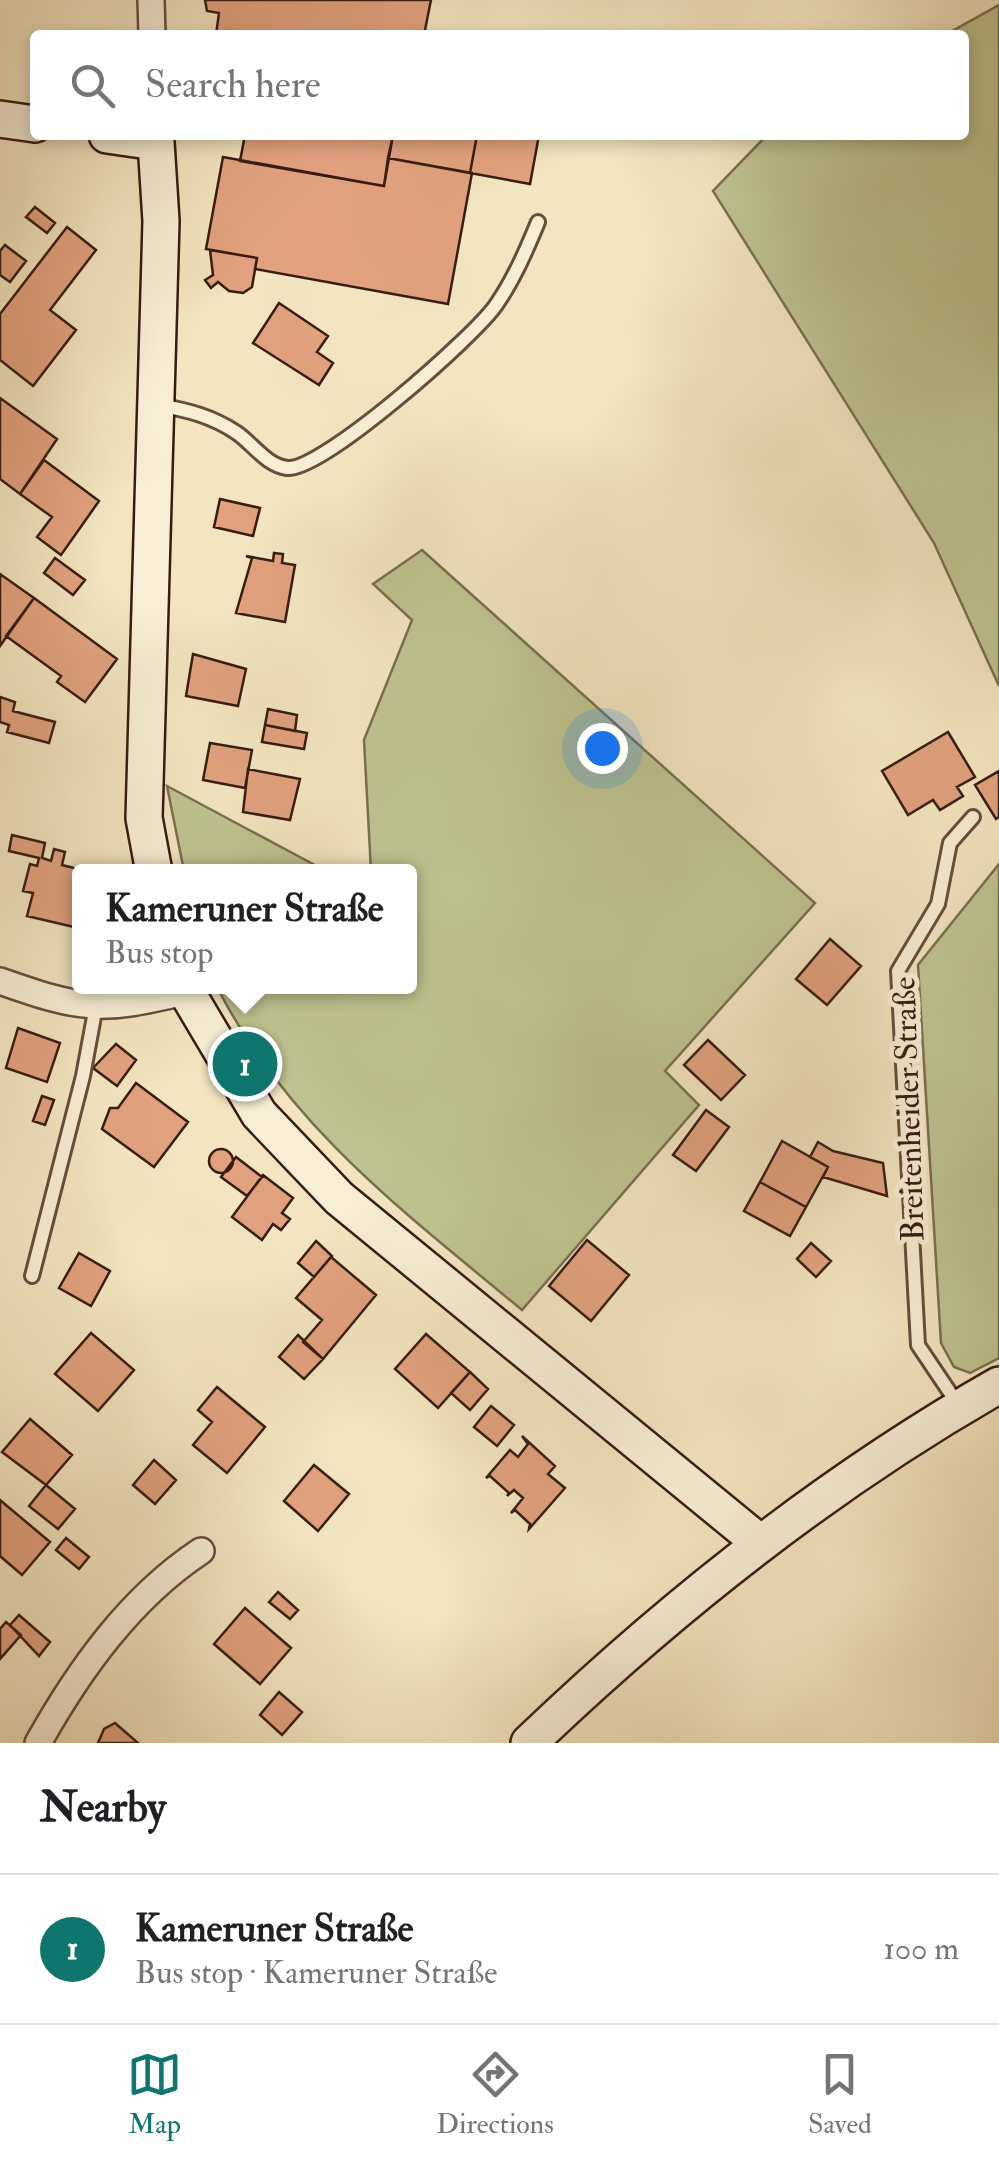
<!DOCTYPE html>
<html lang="en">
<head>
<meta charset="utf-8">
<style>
  body { margin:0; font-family:"IM FELL Double Pica",serif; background:#f2f2f2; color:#202124 }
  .you { position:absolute; left:602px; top:748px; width:35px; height:35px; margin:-25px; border:8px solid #fff; border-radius:50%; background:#1a73e8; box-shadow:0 0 0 15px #1a73e833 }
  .badge { display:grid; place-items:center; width:65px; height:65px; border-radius:50%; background:#0f766e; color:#fff; font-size:32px; font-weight:700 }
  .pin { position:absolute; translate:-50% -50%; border:5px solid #fff; box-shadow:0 2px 10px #0006 }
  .popup { position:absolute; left:72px; top:864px; width:345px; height:130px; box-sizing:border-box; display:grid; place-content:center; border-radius:10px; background:#fff; filter:drop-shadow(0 2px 8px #0005); font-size:32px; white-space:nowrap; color:#757577 }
  .popup b { font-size:38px; color:#202124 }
  .popup::after { content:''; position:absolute; left:50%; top:100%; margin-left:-20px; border:20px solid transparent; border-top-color:#fff }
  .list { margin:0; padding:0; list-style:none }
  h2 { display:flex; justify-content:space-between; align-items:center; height:130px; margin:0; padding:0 40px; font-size:42px }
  h2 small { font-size:32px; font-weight:400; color:#757577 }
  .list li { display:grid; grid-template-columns:65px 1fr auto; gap:30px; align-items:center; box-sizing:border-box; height:150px; padding:0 40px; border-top:2px solid #e0e0e0 }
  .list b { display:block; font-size:38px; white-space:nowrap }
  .list p { margin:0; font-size:32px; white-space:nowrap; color:#757577 }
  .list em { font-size:32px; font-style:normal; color:#757577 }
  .icon { flex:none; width:55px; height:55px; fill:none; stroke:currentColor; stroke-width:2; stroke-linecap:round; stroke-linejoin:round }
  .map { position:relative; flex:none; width:999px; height:1743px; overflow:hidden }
  .search { position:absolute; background:#fff; box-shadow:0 5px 15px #0003; left:30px; right:30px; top:30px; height:110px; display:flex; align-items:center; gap:25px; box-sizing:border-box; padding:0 35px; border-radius:10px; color:#757577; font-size:38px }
  .sheet { height:280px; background:#fff }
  nav { display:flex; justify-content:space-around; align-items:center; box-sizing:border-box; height:140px; border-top:2px solid #e0e0e0; background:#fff; font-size:28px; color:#757577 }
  nav a { display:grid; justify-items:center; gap:5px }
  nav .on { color:#0f766e }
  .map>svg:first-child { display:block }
</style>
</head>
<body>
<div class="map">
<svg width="999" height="1743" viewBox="0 0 999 1743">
  <rect width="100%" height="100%" fill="#f2e5bf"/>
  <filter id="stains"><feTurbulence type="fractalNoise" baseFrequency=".002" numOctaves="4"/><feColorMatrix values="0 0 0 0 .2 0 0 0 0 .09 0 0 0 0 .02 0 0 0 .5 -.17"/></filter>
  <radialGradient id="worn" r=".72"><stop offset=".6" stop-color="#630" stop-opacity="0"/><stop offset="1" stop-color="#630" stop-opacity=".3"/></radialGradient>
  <path fill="#bec38f" stroke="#7a7050" stroke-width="2.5" d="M 999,5 L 999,686 L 934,543 L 713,191 L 767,135 L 964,135 L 964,35 L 945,35 Z
    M 422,550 L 815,903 L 665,1071 L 699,1105 L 522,1310 C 404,1212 288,1126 217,987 L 410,986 L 410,872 L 371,871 L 364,740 L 412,620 L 373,584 Z
    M 167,786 L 326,871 L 184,871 Z
    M 999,864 L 999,1358 L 970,1373 L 954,1367 L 941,1343 L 918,965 Z"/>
  <path fill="#e1a17e" stroke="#371c11" stroke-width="2.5" d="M 205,0 L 431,0 L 424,35 L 216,35 L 219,13 L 207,11 Z
    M 245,135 L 393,135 L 384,186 L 240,161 Z
    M 393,135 L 477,135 L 470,173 L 388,158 Z
    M 477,135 L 539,135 L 530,184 L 470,173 Z
    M 223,157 L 384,186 L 388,158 L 472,173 L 448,304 L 255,269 L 257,258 L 206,249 Z
    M 35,207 L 55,223 L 47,233 L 26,217 Z
    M 67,227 L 96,250 L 50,310 L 76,330 L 33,386 L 0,360 L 0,314 Z
    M 5,245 L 26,261 L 10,282 L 0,275 L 0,251 Z
    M 210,250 L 257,258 L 252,287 L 243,293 L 229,291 L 218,282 L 211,288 L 205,280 L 213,275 Z
    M 279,303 L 328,336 L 317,352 L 333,363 L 319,385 L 253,343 Z
    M 0,398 L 57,439 L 20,494 L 0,479 Z
    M 44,460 L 99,501 L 61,555 L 37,537 L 52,517 L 20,494 Z
    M 220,499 L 260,508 L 253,536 L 214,527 Z
    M 274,553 L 283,554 L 282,563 L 295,565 L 285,622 L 236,613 L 252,558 L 246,556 L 273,561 Z
    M 55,558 L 85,580 L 73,595 L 44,573 Z
    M 0,574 L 34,598 L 0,646 Z
    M 34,598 L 117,659 L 85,702 L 57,682 L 61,676 L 6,636 Z
    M 193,654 L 246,669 L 238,706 L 186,696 Z
    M 0,697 L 15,702 L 13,711 L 55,722 L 49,743 L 7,732 L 9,725 L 0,722 Z
    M 268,709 L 297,715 L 295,731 L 265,725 Z
    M 265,725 L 307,733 L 304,749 L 262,742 Z
    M 948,732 L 975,777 L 957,787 L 963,796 L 940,810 L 933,800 L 908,815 L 882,771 Z
    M 210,743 L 252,750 L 245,788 L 203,780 Z
    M 248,769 L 300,779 L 290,820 L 243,812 Z
    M 999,771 L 999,817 L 996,819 L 975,785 Z
    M 12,835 L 45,843 L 42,858 L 51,861 L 54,849 L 65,852 L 62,865 L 90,872 L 80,872 L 78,928 L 27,916 L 33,893 L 23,891 L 30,864 L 37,866 L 39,858 L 9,851 Z
    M 830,939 L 861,966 L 827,1005 L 796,979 Z
    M 18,1028 L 60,1043 L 47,1082 L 6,1068 Z
    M 708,1040 L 745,1075 L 721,1100 L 684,1065 Z
    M 116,1044 L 136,1060 L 117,1086 L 93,1068 Z
    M 136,1083 L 188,1122 L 154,1167 L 102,1129 L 110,1108 L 118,1108 Z
    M 42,1096 L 54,1100 L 45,1125 L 33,1121 Z
    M 706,1110 L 729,1127 L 696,1171 L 673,1155 Z
    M 782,1141 L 828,1167 L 806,1207 L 760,1182 Z
    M 818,1142 L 833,1151 L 883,1163 L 887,1196 L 823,1177 L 828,1167 L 810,1157 Z
    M209 1161a12 12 0 1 1 24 0a12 12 0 1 1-24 0Z
    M 236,1157 L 262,1177 L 247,1196 L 221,1177 Z
    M 263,1175 L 293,1198 L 282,1213 L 290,1219 L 281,1230 L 273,1224 L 262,1240 L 232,1217 Z
    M 760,1182 L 806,1207 L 790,1236 L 744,1211 Z
    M 587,1240 L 629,1275 L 591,1321 L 549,1286 Z
    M 316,1241 L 332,1256 L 314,1277 L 298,1263 Z
    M 811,1243 L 831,1261 L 816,1277 L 797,1259 Z
    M 79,1253 L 110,1271 L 91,1306 L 59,1288 Z
    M 331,1257 L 376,1295 L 323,1359 L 303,1342 L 322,1320 L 296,1298 Z
    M 91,1333 L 134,1370 L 98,1411 L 55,1374 Z
    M 426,1334 L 470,1372 L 438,1408 L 395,1369 Z
    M 298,1335 L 323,1359 L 304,1379 L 279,1357 Z
    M 470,1372 L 488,1389 L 470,1410 L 451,1393 Z
    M 217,1387 L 265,1427 L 227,1473 L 193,1445 L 212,1422 L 198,1410 Z
    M 491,1406 L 514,1425 L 497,1446 L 474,1427 Z
    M 30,1419 L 72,1455 L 46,1485 L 2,1452 Z
    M 522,1436 L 555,1466 L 548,1474 L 565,1488 L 529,1529 L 530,1524 L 515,1510 L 511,1513 L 523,1498 L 514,1490 L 507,1496 L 509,1493 L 490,1476 L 486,1478 L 510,1450 L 518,1457 L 528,1444 Z
    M 154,1460 L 176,1480 L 155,1504 L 133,1485 Z
    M 314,1465 L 349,1494 L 318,1531 L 284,1501 Z
    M 46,1485 L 75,1509 L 58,1529 L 29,1506 Z
    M 0,1500 L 50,1542 L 22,1575 L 0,1556 Z
    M 66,1538 L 89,1557 L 79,1569 L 56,1550 Z
    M 278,1592 L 298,1610 L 290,1619 L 269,1602 Z
    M 245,1608 L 291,1648 L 260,1684 L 214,1644 Z
    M 19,1615 L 50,1642 L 39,1656 L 10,1625 Z
    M 6,1622 L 21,1635 L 0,1659 L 0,1629 Z
    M 279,1692 L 302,1712 L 282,1735 L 260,1715 Z
    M 115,1723 L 138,1743 L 98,1743 L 104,1729 Z"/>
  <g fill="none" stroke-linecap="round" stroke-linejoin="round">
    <defs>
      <path id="lane" d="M 158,405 C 187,410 212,416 237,433 C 253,444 266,465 287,468 C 321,472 475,336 496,305 C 514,279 526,251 538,222
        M 32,1276 L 83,1076 L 96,1006
        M 959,1406 L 918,1345 L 898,971 L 938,904 L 950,843 L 973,817"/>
      <path id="street" d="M 151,0 L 152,35
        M 0,981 C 82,1010 100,1012 184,992
        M 38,1743 C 79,1670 130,1598 201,1551"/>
      <path id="secondary" d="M 0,119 L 35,124
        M 107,135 L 156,142 L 161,221 L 144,818 L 154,872
        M 183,986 L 259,1114 L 339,1198 L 759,1542
        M 529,1743 C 672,1606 827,1483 999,1385"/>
    </defs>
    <use href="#lane" stroke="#664e3c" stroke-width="18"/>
    <use href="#street" stroke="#664e3c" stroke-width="30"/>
    <use href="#secondary" stroke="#371c11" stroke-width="40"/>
    <use href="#lane" stroke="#f7eed5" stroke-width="12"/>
    <use href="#street" stroke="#f7eed5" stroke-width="25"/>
    <use href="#secondary" stroke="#f7eed5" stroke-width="35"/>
  </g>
  <g text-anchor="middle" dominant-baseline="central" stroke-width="10" stroke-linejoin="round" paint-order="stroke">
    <g font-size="32" fill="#371c11" stroke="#f7eed5">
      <text transform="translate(909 1109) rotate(-92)">Breitenheider Straße</text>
    </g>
  </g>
  <rect width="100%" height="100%" filter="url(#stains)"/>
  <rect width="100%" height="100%" fill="url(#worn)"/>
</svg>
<div class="you"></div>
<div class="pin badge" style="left:245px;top:1064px">1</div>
<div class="popup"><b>Kameruner Straße</b>Bus stop</div>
<div class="search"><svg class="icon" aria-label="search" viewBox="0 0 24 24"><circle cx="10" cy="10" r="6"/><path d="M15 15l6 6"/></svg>Search here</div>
</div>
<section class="sheet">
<h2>Nearby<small></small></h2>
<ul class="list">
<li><span class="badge">1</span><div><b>Kameruner Straße</b><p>Bus stop · Kameruner Straße</p></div><em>100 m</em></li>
</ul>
</section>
<nav>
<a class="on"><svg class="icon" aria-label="map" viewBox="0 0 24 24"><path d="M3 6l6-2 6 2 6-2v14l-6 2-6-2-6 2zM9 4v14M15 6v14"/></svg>Map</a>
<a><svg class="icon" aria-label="directions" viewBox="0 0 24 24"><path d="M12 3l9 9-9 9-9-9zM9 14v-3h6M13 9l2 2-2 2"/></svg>Directions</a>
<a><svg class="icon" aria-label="saved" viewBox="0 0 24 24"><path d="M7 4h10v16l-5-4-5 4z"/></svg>Saved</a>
</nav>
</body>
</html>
